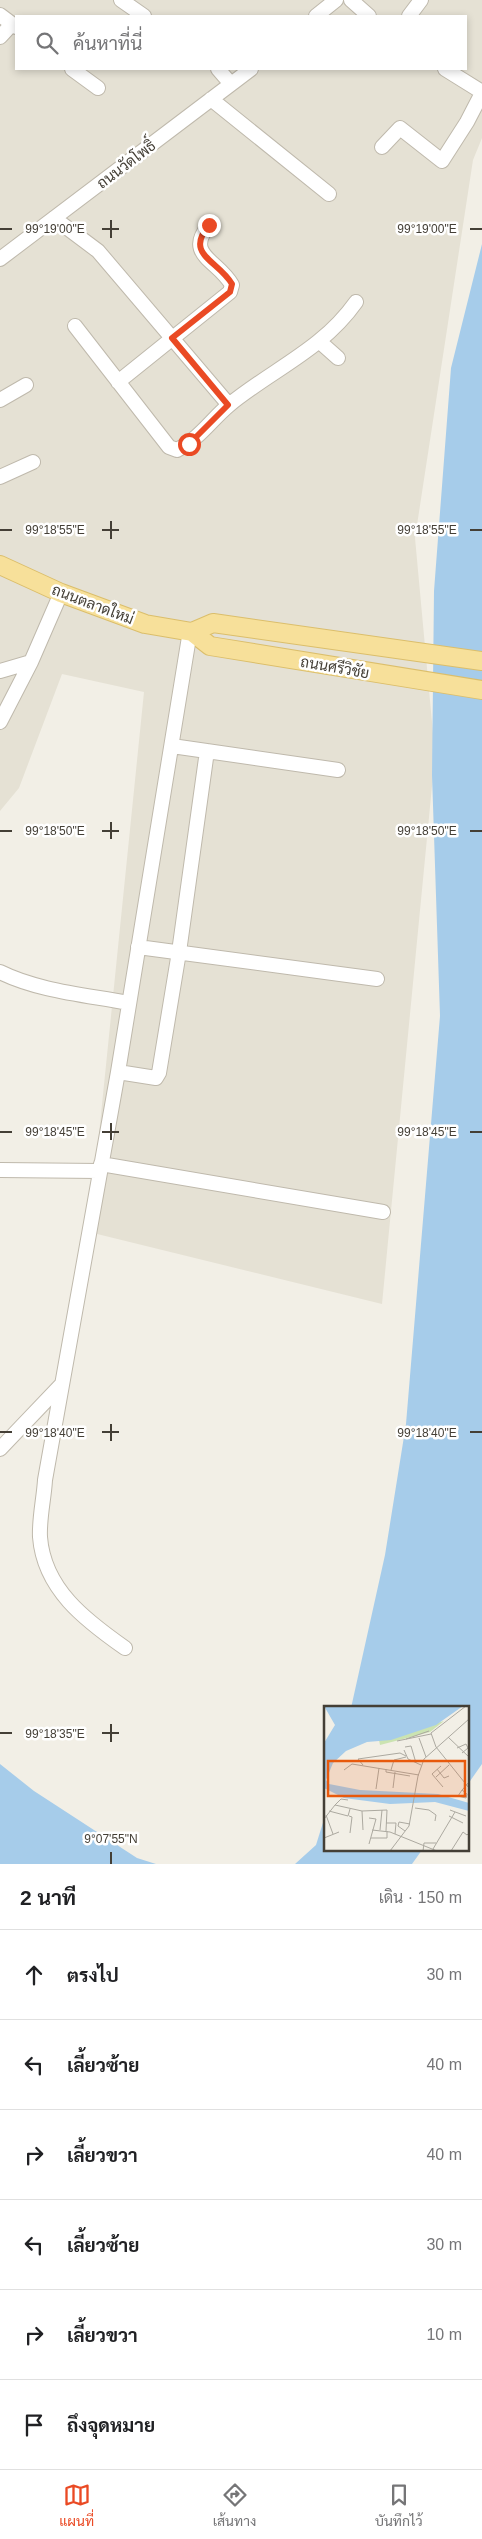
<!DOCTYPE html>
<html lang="th">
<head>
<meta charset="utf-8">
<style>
  body { margin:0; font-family:Arial,Sarabun,sans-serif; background:#f6f6f6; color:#202124 }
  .stop { position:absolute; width:15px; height:15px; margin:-11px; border:4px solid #ea4a24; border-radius:50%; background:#fff }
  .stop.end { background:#ea4a24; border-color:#fff; box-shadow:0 1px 5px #0008 }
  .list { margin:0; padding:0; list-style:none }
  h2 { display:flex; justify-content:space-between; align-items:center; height:65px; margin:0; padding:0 20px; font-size:21px }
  h2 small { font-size:16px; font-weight:400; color:#757577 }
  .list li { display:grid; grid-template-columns:32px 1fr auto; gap:15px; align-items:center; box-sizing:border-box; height:90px; padding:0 20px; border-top:1px solid #e0e0e0 }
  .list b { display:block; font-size:19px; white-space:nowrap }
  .list em { font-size:16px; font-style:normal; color:#757577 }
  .icon { flex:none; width:28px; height:28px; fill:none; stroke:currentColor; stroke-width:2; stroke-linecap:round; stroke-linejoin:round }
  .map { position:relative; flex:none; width:482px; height:1864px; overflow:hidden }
  .search { position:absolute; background:#fff; box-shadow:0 2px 8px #0003; left:15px; right:15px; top:15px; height:55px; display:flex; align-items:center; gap:12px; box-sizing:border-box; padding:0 18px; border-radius:0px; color:#757577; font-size:19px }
  .sheet { height:605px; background:#fff }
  nav { display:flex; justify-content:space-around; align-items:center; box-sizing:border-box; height:70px; border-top:1px solid #e0e0e0; background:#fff; font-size:14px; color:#757577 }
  nav a { display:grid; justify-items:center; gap:2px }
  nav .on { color:#ea4a24 }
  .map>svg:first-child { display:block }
</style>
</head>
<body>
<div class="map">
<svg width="482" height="1864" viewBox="0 0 482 1864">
  <rect width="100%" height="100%" fill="#f2efe6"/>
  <path fill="#e5e1d4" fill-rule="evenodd" d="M 0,0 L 482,0 L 482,138 L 473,160 L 415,538 L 435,755 L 382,1304 L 89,1232 L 144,692 L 62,674 L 19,788 L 0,811 ZM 16,16 L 466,16 L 466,69 L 16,69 Z"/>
  <path fill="#a6ccea" d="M 482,244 L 482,1764 L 468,1784 L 468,1708 L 351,1708 L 385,1555 L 406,1424 L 440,1016 L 432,775 L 434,591 L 451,368 Z
    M 0,1764 L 34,1791 L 137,1858 L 156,1864 L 0,1864 Z
    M 326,1813 L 326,1850 L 422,1850 L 412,1864 L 295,1864 L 316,1845 Z"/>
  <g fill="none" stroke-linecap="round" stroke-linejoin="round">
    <defs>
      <path id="minor" d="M 121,0 L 144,16
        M 351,0 L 369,16
        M 0,15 L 16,27
        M 316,16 L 336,0
        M 409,16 L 421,0
        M 0,37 L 12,24
        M 72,69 L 98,88
        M 218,69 L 231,84
        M 445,69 L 482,92
        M 211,99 L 329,194
        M 382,147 L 400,128 L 442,161 L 467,122 L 482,93
        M 54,218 L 98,251 L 229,405
        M 0,259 L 251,69
        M 75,326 L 169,447 L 177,450 C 199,439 211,420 229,405 C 273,369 322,350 356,302
        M 320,342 L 338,358
        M 118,382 L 230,292 L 232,285 C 218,260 184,255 209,225
        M 0,400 L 26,385
        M 0,477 L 33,462
        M 0,671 L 31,662
        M 0,722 L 31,662 L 61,593
        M 172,746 L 338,770
        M 138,947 L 377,979
        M 0,972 C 38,991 87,995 128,1003
        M 118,1072 L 156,1078 L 159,1073 L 179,952 L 207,751
        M 101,1164 L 383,1212
        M 0,1170 L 99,1171
        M 0,1449 L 61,1385
        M 125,1648 C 85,1620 44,1589 40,1537 C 39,1519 44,1498 45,1480 L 118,1072 L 190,631"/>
      <path id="major" d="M 0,565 L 61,593 L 145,624 L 192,632 L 210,646 L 482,690
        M 192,632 L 213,623 L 482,661"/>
    </defs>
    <use href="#minor" stroke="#bfb9ac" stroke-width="16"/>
    <use href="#major" stroke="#dbbe6b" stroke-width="20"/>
    <use href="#minor" stroke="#fff" stroke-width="14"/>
    <use href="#major" stroke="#f7e09a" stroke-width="18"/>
  </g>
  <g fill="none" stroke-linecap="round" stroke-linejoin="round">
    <path stroke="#ea4a24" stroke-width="6" d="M 189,444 L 228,405 L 172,338 L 230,292 L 232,284 C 218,260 184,255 209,225"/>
  </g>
  <path fill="none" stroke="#443f36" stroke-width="2" d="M 111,220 L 111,238M 0,229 L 12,229M 102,229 L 119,229M 470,229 L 482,229M 111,521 L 111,539M 0,530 L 12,530M 102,530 L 119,530M 470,530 L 482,530M 111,822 L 111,839M 0,831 L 12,831M 102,831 L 119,831M 470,831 L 482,831M 111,1123 L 111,1140M 0,1132 L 12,1132M 102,1132 L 119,1132M 470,1132 L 482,1132M 111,1424 L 111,1441M 0,1432 L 12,1432M 102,1432 L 119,1432M 470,1432 L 482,1432M 111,1724 L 111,1742M 0,1733 L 12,1733M 102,1733 L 119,1733M 111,1852 L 111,1864"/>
  <g text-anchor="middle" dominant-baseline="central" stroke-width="5" stroke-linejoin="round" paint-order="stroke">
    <g font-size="15" fill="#443f36" stroke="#fff">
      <text transform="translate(126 164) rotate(-37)">ถนนวัดโพธิ์</text>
      <text transform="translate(93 604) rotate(21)">ถนนตลาดใหม่</text>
      <text transform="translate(335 667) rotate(10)">ถนนศรีวิชัย</text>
    </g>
  </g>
  <g transform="translate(324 1706)">
    <rect width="145" height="145" fill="#f2efe6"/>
    <path d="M 120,15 L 106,26 L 56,39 L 55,34 Z" fill="#cbe3b1"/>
    <path d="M 0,0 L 139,0 L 112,19 L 67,34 L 43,36 L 22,45 L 9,57 L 2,74 L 5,78 L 36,84 L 114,88 L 145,97 L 145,105 L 111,96 L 66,98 L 20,92 L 0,82 L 0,37 L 11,19 Z" fill="#a6ccea"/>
    <path fill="none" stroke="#aca9a0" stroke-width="1" d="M 142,0 L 107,27 L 112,41 L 145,82M 124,31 L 145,51M 95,32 L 102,51M 82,33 L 105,25M 73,35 L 107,28M 81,41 L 87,40 L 92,57M 133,42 L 142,38 L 144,42 L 138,47M 80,44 L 84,53 L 97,59M 39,59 L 34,53 L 76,47 L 82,50M 117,60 L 108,68 L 119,81M 62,63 L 62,66 L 86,70M 113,63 L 120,72 L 125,70M 20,64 L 28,58 L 95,69M 67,64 L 70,54 L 82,51M 112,71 L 125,59M 69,82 L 71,66M 52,83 L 55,62M 138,84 L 143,88 L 142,92 L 134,90 L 138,84 L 139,83 L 145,76M 11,99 L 17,93 L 24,94M 91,102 L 105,104 L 112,109 L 111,115M 126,104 L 142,110M 5,105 L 24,110 L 26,103M 38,105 L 39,124M 2,109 L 9,128M 25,110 L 28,111 L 26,127M 125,110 L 139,117M 45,112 L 52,113 L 45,138M 0,113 L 11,99 L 38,105 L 63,104 L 62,125M 62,117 L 72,117 L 71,128M 48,124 L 66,126 L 113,145M 56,124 L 58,104M 81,125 L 74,120 L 75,116 L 86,118M 0,132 L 15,126M 47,132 L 63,132 L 63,125M 109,143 L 131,106M 66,145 L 85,120 L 94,70 L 100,53 L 145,13M 99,145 L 100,137 L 112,137M 127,145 L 139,126 L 143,129 L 145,127"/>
    <path fill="#e8590c" fill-opacity="0.15" stroke="#e8590c" stroke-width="2.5" d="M 4,55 L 141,55 L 141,90 L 4,90 Z"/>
    <rect width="145" height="145" fill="none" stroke="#443f36" stroke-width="2.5"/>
  </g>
  <g font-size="12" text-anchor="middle" fill="#443f36" stroke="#fff" stroke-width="5" stroke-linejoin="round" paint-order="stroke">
    <text x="427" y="233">99°19'00"E</text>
    <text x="55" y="233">99°19'00"E</text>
    <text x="427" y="534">99°18'55"E</text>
    <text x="55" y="534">99°18'55"E</text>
    <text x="427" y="835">99°18'50"E</text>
    <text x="55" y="835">99°18'50"E</text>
    <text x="55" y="1136">99°18'45"E</text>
    <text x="427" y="1136">99°18'45"E</text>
    <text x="55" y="1437">99°18'40"E</text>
    <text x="427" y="1437">99°18'40"E</text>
    <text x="55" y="1738">99°18'35"E</text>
    <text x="111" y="1843">9°07'55"N</text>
  </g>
</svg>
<div class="stop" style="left:189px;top:444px"></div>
<div class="stop end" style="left:209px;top:225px"></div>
<div class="search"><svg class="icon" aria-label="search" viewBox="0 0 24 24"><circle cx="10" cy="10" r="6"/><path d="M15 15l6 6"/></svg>ค้นหาที่นี่</div>
</div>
<section class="sheet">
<h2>2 นาที<small>เดิน · 150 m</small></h2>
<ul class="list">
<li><svg class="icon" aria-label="ahead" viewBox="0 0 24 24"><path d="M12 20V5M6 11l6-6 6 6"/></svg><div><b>ตรงไป</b></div><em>30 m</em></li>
<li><svg class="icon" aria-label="left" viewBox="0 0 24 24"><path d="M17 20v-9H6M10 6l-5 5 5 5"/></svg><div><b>เลี้ยวซ้าย</b></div><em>40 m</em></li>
<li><svg class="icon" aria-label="right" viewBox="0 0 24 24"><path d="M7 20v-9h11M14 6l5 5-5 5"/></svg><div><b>เลี้ยวขวา</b></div><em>40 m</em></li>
<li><svg class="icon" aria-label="left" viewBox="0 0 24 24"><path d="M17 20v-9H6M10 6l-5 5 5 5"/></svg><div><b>เลี้ยวซ้าย</b></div><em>30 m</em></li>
<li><svg class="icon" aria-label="right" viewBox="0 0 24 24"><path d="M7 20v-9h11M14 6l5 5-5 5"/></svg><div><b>เลี้ยวขวา</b></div><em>10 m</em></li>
<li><svg class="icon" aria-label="arrive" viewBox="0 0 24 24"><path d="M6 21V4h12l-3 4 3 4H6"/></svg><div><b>ถึงจุดหมาย</b></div></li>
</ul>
</section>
<nav>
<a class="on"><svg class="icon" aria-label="map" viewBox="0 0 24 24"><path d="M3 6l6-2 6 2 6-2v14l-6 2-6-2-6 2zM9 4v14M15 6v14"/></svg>แผนที่</a>
<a><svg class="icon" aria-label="directions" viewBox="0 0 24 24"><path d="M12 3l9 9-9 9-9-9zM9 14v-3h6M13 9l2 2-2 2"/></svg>เส้นทาง</a>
<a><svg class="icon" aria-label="saved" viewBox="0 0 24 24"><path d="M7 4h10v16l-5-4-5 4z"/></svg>บันทึกไว้</a>
</nav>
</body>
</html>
